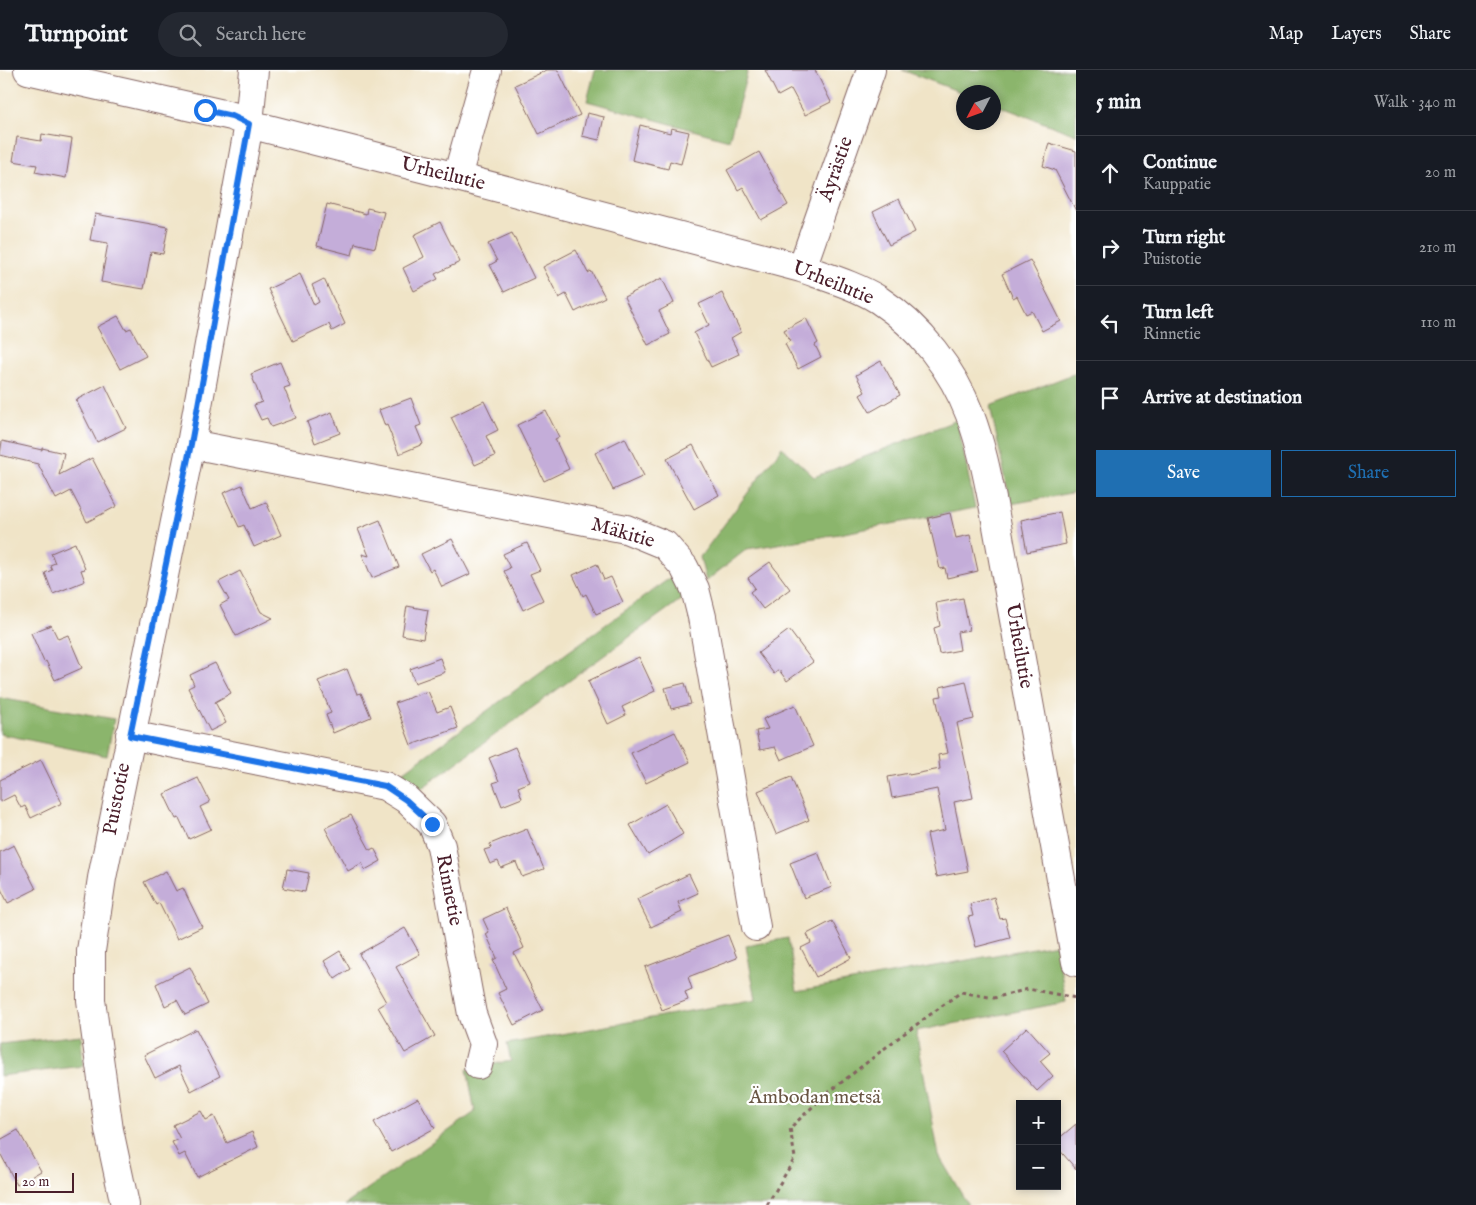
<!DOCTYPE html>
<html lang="en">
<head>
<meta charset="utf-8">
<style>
  body { margin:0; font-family:"IM FELL English",serif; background:#242831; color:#f1f3f6 }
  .controls { position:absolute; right:15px; bottom:15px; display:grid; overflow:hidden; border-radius:0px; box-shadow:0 2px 8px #0003 }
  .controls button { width:45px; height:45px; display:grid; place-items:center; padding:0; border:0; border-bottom:1px solid #363941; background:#171b24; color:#f1f3f6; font:25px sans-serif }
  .compass { position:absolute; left:956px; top:15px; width:45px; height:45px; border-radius:50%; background:#171b24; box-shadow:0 2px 8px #0003; rotate:229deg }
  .scale { position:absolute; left:15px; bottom:12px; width:59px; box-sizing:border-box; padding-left:5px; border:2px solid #4a1f2b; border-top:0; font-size:14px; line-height:18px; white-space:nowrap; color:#4a1f2b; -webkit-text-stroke:4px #fff; paint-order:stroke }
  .stop { position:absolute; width:15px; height:15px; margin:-11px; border:4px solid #1a73e8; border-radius:50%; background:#fff }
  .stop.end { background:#1a73e8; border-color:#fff; box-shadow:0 1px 5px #0008 }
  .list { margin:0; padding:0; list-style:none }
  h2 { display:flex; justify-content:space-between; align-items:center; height:65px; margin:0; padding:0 20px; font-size:21px }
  h2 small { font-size:16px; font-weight:400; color:#9ea1a6 }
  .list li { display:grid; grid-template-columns:32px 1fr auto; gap:15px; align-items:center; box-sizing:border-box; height:75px; padding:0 20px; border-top:1px solid #363941 }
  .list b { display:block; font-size:19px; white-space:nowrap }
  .list p { margin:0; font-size:16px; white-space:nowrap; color:#9ea1a6 }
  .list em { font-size:16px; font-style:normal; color:#9ea1a6 }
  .actions { display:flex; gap:10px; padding:15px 20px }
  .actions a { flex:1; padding:11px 0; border:1px solid #1f6fb2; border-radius:0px; text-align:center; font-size:18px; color:#1f6fb2 }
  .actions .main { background:#1f6fb2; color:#fff }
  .icon { flex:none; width:28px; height:28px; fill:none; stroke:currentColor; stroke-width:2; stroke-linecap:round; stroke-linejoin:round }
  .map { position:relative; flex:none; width:1076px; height:1135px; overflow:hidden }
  header { display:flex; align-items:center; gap:30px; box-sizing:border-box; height:70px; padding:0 25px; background:#171b24; border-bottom:1px solid #363941 }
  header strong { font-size:24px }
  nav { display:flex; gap:28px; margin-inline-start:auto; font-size:18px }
  .search { width:350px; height:45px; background:#242831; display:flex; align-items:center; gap:12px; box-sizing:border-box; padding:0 18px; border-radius:28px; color:#9ea1a6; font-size:19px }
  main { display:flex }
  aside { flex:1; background:#171b24 }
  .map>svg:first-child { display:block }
</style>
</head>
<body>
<header>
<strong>Turnpoint</strong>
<div class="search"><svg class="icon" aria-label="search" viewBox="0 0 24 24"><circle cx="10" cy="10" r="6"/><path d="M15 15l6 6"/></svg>Search here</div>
<nav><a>Map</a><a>Layers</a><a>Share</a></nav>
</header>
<main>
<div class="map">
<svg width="1076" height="1135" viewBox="0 0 1076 1135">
  <rect width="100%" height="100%" fill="#fff"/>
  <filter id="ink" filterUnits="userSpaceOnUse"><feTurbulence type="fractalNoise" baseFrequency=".02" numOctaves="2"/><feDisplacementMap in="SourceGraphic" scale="10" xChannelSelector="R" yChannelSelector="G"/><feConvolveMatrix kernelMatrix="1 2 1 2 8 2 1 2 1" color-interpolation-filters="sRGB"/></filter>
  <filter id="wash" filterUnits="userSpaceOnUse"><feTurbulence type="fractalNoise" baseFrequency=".0096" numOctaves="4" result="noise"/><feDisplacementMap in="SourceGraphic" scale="20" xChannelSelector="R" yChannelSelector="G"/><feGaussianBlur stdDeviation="1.12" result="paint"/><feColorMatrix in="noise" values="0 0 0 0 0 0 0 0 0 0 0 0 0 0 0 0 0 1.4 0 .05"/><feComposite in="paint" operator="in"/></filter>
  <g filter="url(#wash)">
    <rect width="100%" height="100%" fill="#f0e4c7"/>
    <path fill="#8bb56c" stroke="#6a6a4c" d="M 595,0 L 748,0 L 729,70 L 587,31 Z
      M 902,0 L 1076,0 L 1076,65 L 994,34 L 994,22 L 963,23 Z
      M 1076,303 L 1076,422 L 1011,434 L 990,336 Z
      M 957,350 L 975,438 L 839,464 L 747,479 L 706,511 L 700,487 L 782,377 L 814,407 Z
      M 674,505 L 683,528 L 418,721 L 396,707 Z
      M 0,628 L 114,649 L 107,686 L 0,664 Z
      M 788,868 L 797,921 L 1056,874 L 1066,932 L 916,961 L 939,1086 L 968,1135 L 345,1135 L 475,1042 L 467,999 L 511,991 L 507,974 L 756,929 L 746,876 Z
      M 81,965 L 83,996 L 0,1006 L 0,974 Z"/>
    <g id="blocks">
      <path fill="#c4add9" d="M 547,0 L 558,0 L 580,45 L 539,64 L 515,15 Z
        M 765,0 L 815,0 L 831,32 L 805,45 L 791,19 L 778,26 Z
        M 587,43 L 604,47 L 599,70 L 582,66 Z
        M 640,55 L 670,63 L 671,58 L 689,62 L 681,94 L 670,91 L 668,99 L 632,90 Z
        M 42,64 L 72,69 L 66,108 L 35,102 L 37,95 L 13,91 L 17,67 L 41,71 Z
        M 1049,73 L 1076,81 L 1076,141 L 1055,100 L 1043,96 Z
        M 759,82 L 788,135 L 761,150 L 743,117 L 738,120 L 727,100 Z
        M 899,129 L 915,162 L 889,175 L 873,142 Z
        M 327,134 L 366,144 L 367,138 L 384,142 L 375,178 L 355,173 L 352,185 L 317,176 Z
        M 95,144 L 168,157 L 163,184 L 151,182 L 144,219 L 101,212 L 108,173 L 90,170 Z
        M 440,152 L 460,192 L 435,204 L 438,209 L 414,221 L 403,198 L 424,187 L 414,165 Z
        M 512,163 L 534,208 L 504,222 L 490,195 L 497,191 L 488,174 Z
        M 576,180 L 588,203 L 591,201 L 605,227 L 575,242 L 566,224 L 559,228 L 543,197 Z
        M 1030,190 L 1061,251 L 1042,261 L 1032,241 L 1026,244 L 1017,226 L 1013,228 L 1002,204 Z
        M 300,204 L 314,235 L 319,232 L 312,215 L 324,209 L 345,254 L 332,261 L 329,254 L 293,271 L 268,219 Z
        M 662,208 L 674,233 L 659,241 L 670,264 L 648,275 L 624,227 Z
        M 722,223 L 741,262 L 731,268 L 739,284 L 711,297 L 694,263 L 709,255 L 699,234 Z
        M 118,246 L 126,260 L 131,258 L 146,286 L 120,299 L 97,257 Z
        M 806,248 L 818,273 L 815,275 L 821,287 L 798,299 L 785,274 L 790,271 L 784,260 Z
        M 881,291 L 900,325 L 870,342 L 860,325 L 865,322 L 856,305 Z
        M 280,292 L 290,316 L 284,318 L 296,348 L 271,357 L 267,348 L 261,350 L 254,335 L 262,332 L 251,304 Z
        M 105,315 L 126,358 L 97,372 L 76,330 Z
        M 411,328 L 421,355 L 416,357 L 423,374 L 399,384 L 387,355 L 385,356 L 379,340 Z
        M 484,331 L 498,360 L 486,366 L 495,386 L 475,395 L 451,347 Z
        M 546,341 L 559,367 L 555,369 L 569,399 L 544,411 L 517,355 Z
        M 332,342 L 340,363 L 315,373 L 307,352 Z
        M 625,368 L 644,406 L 613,420 L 595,383 Z
        M 2,371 L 42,380 L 42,378 L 64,383 L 59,405 L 92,388 L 117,436 L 87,452 L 71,421 L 56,429 L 38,394 L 0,385 Z
        M 693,375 L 719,425 L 694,439 L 667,389 Z
        M 242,415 L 252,438 L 266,432 L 281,465 L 254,477 L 244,455 L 239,457 L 223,423 Z
        M 1060,442 L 1066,474 L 1027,482 L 1021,450 Z
        M 950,443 L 956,468 L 970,465 L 978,501 L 947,508 L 945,498 L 940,499 L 928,448 Z
        M 380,450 L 399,497 L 372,508 L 362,484 L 369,486 L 358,459 Z
        M 452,469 L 470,504 L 442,517 L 433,499 L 430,501 L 421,484 Z
        M 75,473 L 85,499 L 81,500 L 85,511 L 53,524 L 45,503 L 52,500 L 50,495 L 55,493 L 51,483 Z
        M 527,473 L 540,500 L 530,504 L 543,530 L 523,540 L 504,501 L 510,498 L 503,484 Z
        M 770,492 L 790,519 L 763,539 L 750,522 L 755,518 L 748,508 Z
        M 597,494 L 604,510 L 611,507 L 623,532 L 596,544 L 586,524 L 583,526 L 573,505 Z
        M 240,501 L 261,542 L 273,548 L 236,566 L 220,535 L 229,530 L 219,512 Z
        M 963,528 L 969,560 L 957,562 L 960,580 L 939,584 L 934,558 L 940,556 L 936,533 Z
        M 407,536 L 428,540 L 423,569 L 402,565 Z
        M 51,555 L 58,569 L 68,565 L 82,598 L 55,610 L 46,591 L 44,592 L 31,563 Z
        M 789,560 L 813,592 L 787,611 L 779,600 L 774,604 L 758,583 Z
        M 639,587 L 655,621 L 622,637 L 626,645 L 608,654 L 588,611 Z
        M 440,588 L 445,602 L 415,613 L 410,599 Z
        M 215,593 L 231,623 L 215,632 L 226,653 L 210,661 L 188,618 L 194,615 L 190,605 Z
        M 347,599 L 357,624 L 361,623 L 371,647 L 333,663 L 326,645 L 331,643 L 318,611 Z
        M 966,611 L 974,649 L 957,653 L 973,728 L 954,732 L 968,801 L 936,807 L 927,764 L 945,760 L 937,719 L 892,728 L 888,707 L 909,703 L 909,705 L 940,699 L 938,685 L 948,683 L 936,627 L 942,626 L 940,617 Z
        M 685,613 L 691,634 L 671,639 L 665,618 Z
        M 428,621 L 437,642 L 450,637 L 458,658 L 411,675 L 395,633 Z
        M 795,635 L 813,676 L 781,690 L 775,677 L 760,680 L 756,661 L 768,659 L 763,649 Z
        M 675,662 L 690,692 L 646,713 L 631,683 Z
        M 515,677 L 530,712 L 518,717 L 522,728 L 502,736 L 493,713 L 499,711 L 489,688 Z
        M 41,690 L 62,733 L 31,748 L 25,736 L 21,738 L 14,725 L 0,732 L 0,710 Z
        M 791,707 L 809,750 L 776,764 L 758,721 Z
        M 198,708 L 210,732 L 200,737 L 211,759 L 189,769 L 179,748 L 176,749 L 164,724 Z
        M 666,734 L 683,764 L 648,785 L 630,755 Z
        M 351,745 L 370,780 L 374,778 L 381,791 L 365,800 L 362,793 L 348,801 L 325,758 Z
        M 527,759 L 544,799 L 522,807 L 516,792 L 501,798 L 498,791 L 490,794 L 484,780 L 491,778 L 490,774 Z
        M 14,775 L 36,819 L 8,833 L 0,817 L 0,782 Z
        M 818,782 L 832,817 L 804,828 L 790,793 Z
        M 287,799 L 309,803 L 305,822 L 283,818 Z
        M 166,801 L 176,821 L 183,818 L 202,857 L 177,869 L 159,833 L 156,835 L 144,812 Z
        M 689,804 L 698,823 L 678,832 L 682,842 L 651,857 L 637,829 Z
        M 994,827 L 1000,849 L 1005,848 L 1010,868 L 976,877 L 968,847 L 973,846 L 970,834 Z
        M 506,838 L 524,878 L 514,883 L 543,940 L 514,955 L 498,923 L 506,919 L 493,890 L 497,888 L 486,864 L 489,862 L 483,849 Z
        M 832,851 L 851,888 L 816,907 L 801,878 L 811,873 L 807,864 Z
        M 405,858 L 420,884 L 396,897 L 435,966 L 405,983 L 378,937 L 386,932 L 359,884 Z
        M 728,865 L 737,888 L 688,907 L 692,919 L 685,922 L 688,930 L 662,940 L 645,897 Z
        M 340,881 L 350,899 L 335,909 L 324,891 Z
        M 190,897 L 208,934 L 185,945 L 177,930 L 165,936 L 156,914 Z
        M 1027,957 L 1050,983 L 1040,991 L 1053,1006 L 1037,1021 L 1001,981 Z
        M 196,959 L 220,1006 L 191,1021 L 179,996 L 155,1008 L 144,985 Z
        M 418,1028 L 435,1058 L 391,1082 L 374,1052 Z
        M 201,1041 L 206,1050 L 214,1046 L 227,1073 L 252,1062 L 258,1077 L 197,1107 L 185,1083 L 179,1086 L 172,1072 L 180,1069 L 173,1055 Z
        M 1076,1054 L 1076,1099 L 1057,1077 L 1057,1070 Z
        M 18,1060 L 41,1101 L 17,1115 L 0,1083 L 0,1070 Z"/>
    </g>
  </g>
  <g filter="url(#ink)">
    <use href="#blocks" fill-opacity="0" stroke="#846462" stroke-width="1"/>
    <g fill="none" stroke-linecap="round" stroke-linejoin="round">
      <defs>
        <path id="minor" d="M 28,0 L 232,46 L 249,54 L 457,107 L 801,198 C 826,207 857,216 879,230 C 920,257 953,300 970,345 C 981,374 987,404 993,434 L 1076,892
          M 457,107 L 487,0
          M 801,198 L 805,189 L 871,0
          M 191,374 L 626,459 L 665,475 L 684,497 L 695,519 L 702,547 L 756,857
          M 130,665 L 385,716 L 406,729 L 432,754 L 441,776 L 472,944 L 483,974 L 478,995
          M 125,1135 L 109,1060 L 91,930 L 91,881 L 102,808 L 191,374 L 249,54 L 254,0"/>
      </defs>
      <use href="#minor" stroke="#846462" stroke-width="30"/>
      <path stroke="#846462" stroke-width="3" stroke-dasharray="4 4" stroke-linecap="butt" d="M 767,1135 L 795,1088 L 790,1058 L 823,1027 L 894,971 L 961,922 L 994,928 L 1028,919 L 1076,928"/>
      <use href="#minor" stroke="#fff" stroke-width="28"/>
    </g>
  </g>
  <g fill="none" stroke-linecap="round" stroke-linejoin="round" filter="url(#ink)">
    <path stroke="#1a73e8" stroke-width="6" d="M 205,40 L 232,46 L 249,54 L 191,374 L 130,666 L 385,716 L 406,730 L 432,754"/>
  </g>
  <g text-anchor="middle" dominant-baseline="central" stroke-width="4.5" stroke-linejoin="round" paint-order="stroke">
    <g font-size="20" fill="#4a1f2b" stroke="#fff">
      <text transform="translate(836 99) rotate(-71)">Äyrästie</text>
      <text transform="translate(443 104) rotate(14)">Urheilutie</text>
      <text transform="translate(833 213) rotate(22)">Urheilutie</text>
      <text transform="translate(623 463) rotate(16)">Mäkitie</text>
      <text transform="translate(1019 576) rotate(80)">Urheilutie</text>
      <text transform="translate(117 729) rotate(-79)">Puistotie</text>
      <text transform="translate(449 820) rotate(79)">Rinnetie</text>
    </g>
    <g font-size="20" fill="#685543" stroke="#fff">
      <text x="815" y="1027">Ämbodan metsä</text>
    </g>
  </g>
</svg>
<div class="controls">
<button>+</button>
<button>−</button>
</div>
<svg class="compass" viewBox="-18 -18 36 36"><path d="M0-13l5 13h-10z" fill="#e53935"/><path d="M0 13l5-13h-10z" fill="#9ea1a6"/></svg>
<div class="scale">20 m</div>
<div class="stop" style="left:205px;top:40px"></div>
<div class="stop end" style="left:432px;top:754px"></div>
</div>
<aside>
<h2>5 min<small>Walk · 340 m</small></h2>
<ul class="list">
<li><svg class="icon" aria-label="ahead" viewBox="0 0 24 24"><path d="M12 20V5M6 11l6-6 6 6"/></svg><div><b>Continue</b><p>Kauppatie</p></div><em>20 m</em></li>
<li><svg class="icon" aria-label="right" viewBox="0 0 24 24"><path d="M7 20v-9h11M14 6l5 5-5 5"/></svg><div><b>Turn right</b><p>Puistotie</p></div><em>210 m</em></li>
<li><svg class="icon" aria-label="left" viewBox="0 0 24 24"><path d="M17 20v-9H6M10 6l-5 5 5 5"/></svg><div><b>Turn left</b><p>Rinnetie</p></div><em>110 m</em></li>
<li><svg class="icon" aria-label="arrive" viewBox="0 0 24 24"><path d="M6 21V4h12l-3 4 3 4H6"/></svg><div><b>Arrive at destination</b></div></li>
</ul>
<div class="actions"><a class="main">Save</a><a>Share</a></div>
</aside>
</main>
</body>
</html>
